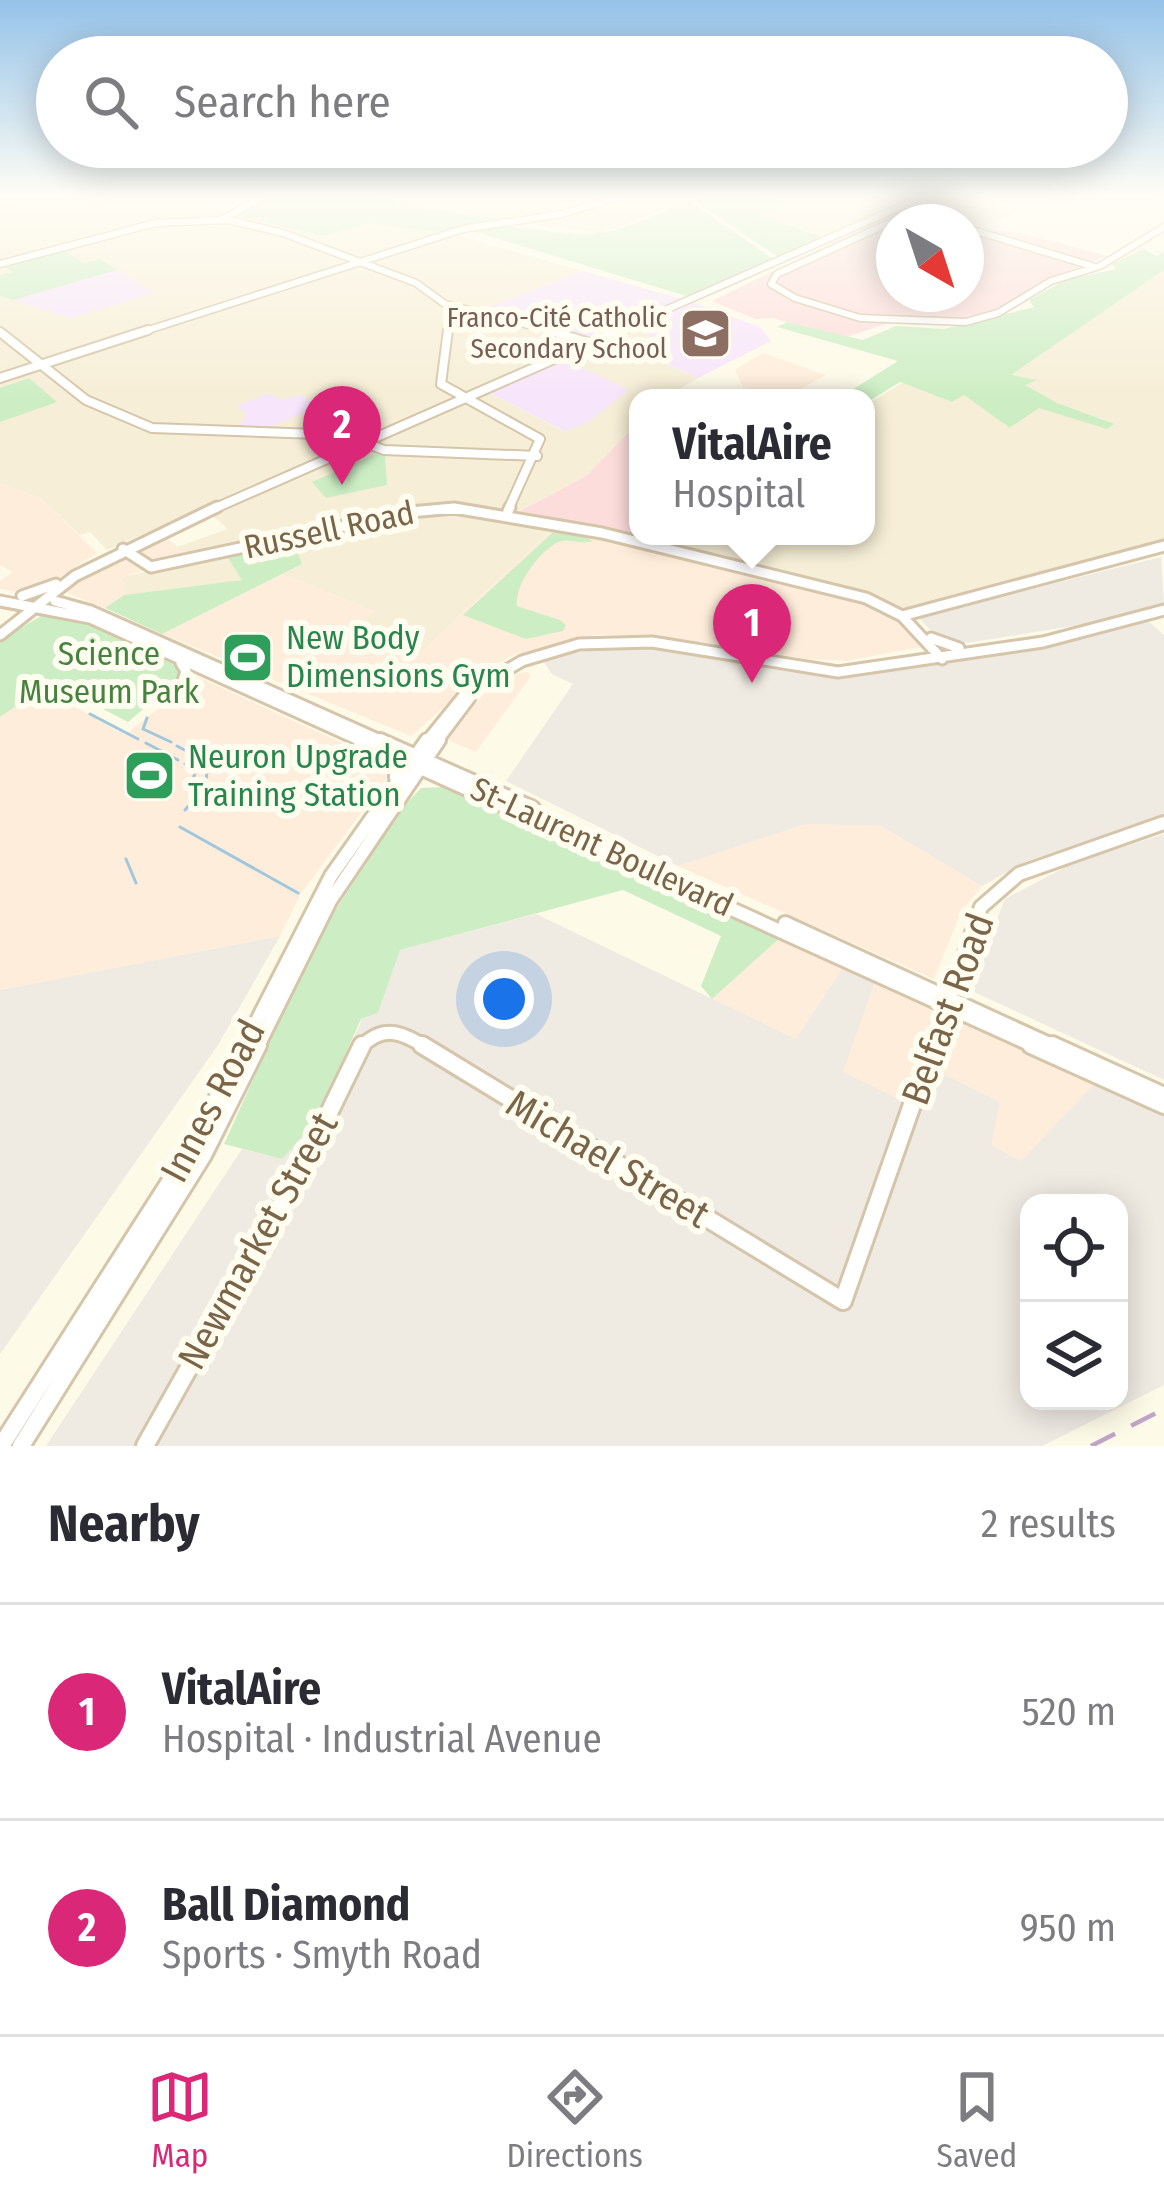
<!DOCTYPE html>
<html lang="en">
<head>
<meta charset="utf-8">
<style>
  body { margin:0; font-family:"Fira Sans Condensed",sans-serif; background:#f7f7f7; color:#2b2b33 }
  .controls { position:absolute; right:36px; bottom:36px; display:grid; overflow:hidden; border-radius:24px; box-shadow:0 6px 30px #0003 }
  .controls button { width:108px; height:108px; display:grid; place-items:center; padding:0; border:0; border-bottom:3px solid #e1e1e2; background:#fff; color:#2b2b33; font:60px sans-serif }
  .compass { position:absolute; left:876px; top:204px; width:108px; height:108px; border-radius:50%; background:#fff; box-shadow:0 6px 30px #0003; rotate:141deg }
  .you { position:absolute; left:504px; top:999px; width:42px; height:42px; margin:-30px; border:9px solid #fff; border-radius:50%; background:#1a73e8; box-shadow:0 0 0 18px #1a73e833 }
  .badge { display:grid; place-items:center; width:78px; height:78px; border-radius:50%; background:#db2777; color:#fff; font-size:39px; font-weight:700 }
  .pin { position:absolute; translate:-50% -99px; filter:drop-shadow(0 3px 6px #0008) }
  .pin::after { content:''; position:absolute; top:63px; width:42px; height:36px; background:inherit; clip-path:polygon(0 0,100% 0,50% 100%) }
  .popup { position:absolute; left:629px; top:389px; width:246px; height:156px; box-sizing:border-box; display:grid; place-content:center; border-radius:24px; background:#fff; filter:drop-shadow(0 3px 9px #0005); font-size:39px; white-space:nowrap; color:#7c7c81 }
  .popup b { font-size:45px; color:#2b2b33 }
  .popup::after { content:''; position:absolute; left:50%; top:100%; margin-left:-24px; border:24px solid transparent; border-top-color:#fff }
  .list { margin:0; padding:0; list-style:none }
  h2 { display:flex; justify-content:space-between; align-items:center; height:156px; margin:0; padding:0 48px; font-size:51px }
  h2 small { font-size:39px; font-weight:400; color:#7c7c81 }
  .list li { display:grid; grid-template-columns:78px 1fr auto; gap:36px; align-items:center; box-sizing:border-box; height:216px; padding:0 48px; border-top:3px solid #e1e1e2 }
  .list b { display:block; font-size:45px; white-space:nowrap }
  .list p { margin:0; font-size:39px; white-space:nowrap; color:#7c7c81 }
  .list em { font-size:39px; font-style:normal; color:#7c7c81 }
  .icon { flex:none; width:66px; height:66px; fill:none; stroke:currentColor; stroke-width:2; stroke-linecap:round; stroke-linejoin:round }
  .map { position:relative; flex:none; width:1164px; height:1446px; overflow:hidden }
  .search { position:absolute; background:#fff; box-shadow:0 6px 30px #0003; left:36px; right:36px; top:36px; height:132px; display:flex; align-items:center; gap:30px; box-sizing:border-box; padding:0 42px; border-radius:66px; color:#7c7c81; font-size:45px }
  .sheet { height:588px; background:#fff }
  nav { display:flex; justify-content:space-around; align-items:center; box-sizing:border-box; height:168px; border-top:3px solid #e1e1e2; background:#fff; font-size:33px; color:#7c7c81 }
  nav a { display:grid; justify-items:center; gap:6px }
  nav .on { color:#db2777 }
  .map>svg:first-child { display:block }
</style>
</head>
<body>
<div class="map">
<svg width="1164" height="1446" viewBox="0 0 1164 1446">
  <rect width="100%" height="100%" fill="#fefae8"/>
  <path fill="#f6eed6" d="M 33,197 L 181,197 L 213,201 L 211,209 L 324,236 L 369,223 L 452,234 L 583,271 L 477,312 L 583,342 L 107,550 L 90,532 L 80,535 L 40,498 L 0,483 L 0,204 Z
    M 381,197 L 678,197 L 689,200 L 600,233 L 402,205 Z
    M 765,197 L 918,197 L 827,237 L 757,216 L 785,202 Z
    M 929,197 L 1001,197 L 1011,215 L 975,229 L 966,222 L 900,210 Z
    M 1164,270 L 1164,540 L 903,610 L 863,591 L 649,538 L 866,536 L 866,405 L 902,383 L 952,402 L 964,395 L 1011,428 L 1038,408 L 1047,408 L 1004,383 L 1011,375 Z
    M 638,325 L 660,348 L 647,356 L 698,378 L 664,398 L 638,398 L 638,423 L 586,476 L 515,514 L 454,506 L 189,556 L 177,547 L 228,529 L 212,515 L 488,392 L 563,431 L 628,390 L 563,359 L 596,344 L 629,359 L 644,351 L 613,337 Z
    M 464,512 L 553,528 L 415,658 L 354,623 L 374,611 L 282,574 L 302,564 L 248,566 L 245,551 L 406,515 Z
    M 226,555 L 243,580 L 124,595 L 122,577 Z"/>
  <path fill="#ffeddb" d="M 763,353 L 826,375 L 784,398 L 771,398 L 743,387 L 735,370 Z
    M 0,483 L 40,498 L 97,553 L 44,587 L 23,593 L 0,589 L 0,581 L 13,572 L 0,565 Z
    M 553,528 L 648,544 L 864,601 L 905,624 L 921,647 L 846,661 L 809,659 L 651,635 L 594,635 L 513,655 L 486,670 L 411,736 L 162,634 L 282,574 L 376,612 L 355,624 L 415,658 Z
    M 164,536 L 189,556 L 123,577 L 124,595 L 105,608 L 67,593 L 74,581 Z
    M 527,672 L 531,676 L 476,752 L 447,740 L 485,692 L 510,675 Z
    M 198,677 L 364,753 L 389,775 L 300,895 L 280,936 L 0,990 L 0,717 L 42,688 L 125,735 Z
    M 806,824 L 881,826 L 982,886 L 961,912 L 934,979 L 678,866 Z
    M 781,937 L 844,966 L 796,1039 L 712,999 Z
    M 875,981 L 1096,1082 L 1021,1161 L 990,1145 L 1000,1102 L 918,1062 L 902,1102 L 842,1072 Z"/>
  <path fill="#efeae2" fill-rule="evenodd" d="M 1161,557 L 1164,604 L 1112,620 L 953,645 L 942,642 L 918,617 Z
    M 1149,622 L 1164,635 L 1164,815 L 1027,861 L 982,886 L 881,826 L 806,824 L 678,866 L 506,781 L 573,684 L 552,674 L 543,661 L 573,653 L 627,646 L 832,677 L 936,665 Z
    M 1164,834 L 1164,1080 L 970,990 L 1005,899 L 1071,864 Z
    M 536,914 L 796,1039 L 844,966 L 875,981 L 843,1072 L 902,1101 L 917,1061 L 1000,1102 L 991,1145 L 1021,1161 L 1096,1082 L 1164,1113 L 1164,1385 L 1042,1446 L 46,1446 L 242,1149 L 282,1159 L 333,1086 L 362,1019 L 378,1013 L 400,950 ZM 1029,1203 L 1119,1203 L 1119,1401 L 1029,1401 Z
    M 280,936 L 218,1045 L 0,1354 L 0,990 Z"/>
  <path fill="#f7e5fb" d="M 117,270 L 154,293 L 71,318 L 13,300 Z
    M 583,271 L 682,299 L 588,340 L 528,320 L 476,312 Z
    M 692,302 L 760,327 L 771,341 L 698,378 L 646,355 L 660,348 L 638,325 Z
    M 563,359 L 629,390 L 587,423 L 564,431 L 488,392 Z
    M 269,393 L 281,400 L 301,395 L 319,407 L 261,430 L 237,429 L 247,414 L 236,406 Z"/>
  <path fill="#fddddb" d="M 900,210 L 946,222 L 894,222 L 894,294 L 966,294 L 966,227 L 1022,233 L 1107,256 L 1056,276 L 985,316 L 943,323 L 892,322 L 843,338 L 773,318 L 756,319 L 712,301 Z
    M 638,423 L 638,536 L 665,536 L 661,539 L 649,538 L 515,514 L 586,476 Z"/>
  <path fill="#cdeec5" d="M 266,197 L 381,197 L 402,205 L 502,219 L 445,233 L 369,223 L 324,236 L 234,215 Z
    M 700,197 L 765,197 L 787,203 L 758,216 L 824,237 L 778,257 L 693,199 Z
    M 689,201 L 773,259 L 686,296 L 469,230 C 519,219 554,239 600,233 C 629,230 661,211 689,201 Z
    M 1143,249 L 1157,256 L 1164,251 L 1164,270 L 1011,375 L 1037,380 L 1025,385 L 1057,403 L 1114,424 L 1107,429 L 1039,408 L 1010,428 L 964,395 L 952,402 L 900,382 L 866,403 L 866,398 L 839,398 L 898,361 L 777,327 L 787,322 L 863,340 L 896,326 L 944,329 L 1034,307 L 1029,300 L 1065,280 L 1116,269 L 1112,264 Z
    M 62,250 L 84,263 L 100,259 L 117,270 L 13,300 L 0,296 L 0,275 L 12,272 L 3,264 Z
    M 29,378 L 57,402 L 0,422 L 0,388 Z
    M 378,453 L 385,454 L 387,485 L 326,498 L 312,482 Z
    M 552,533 L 578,534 L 593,541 C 581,545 567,537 556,543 C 538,554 515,584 517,606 L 560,620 L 566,625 L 563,631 L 526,639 L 463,615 Z
    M 245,551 L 248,565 L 298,554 L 302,564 L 162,634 L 105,608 L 124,595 L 242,580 L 226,555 Z
    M 46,613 L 76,619 L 181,668 L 180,678 L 128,722 L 51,682 L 0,717 L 0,640 Z
    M 442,787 L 781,937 L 712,999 L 701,986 L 721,936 L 623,890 L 400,950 L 378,1013 L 361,1019 L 316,1121 L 282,1159 L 224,1144 L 316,940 L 401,809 L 421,788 Z"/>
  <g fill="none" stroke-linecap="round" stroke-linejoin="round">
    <path stroke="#a0c7dd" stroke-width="3" d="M 90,714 L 138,739
      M 147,718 L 143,729 L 171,742
      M 146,743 L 178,760
      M 177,746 L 194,755
      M 185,764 L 195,773 L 190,789
      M 185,810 L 206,786 L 207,767
      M 180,827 L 298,893
      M 126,859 L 136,883"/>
    <defs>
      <path id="secondary-far4" d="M 902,214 L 940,222
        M 909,214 L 777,274 L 771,284 L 795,298 L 860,318 L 966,322 L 998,313 L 1051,281 L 1100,266 L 1164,227
        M 221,220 L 262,197
        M 966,228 L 1095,267
        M 0,264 L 156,223 L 229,220 L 283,233 L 416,283 L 445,304 L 560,333
        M 139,333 L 463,229 L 562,214 L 618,197
        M 448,333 L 455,310
        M 613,333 L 923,197"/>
      <path id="secondary-far3" d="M 448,330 L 441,384 L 540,439 L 508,510
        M 548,330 L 590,343
        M 0,332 L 86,400 L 152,428 L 344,435 L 384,450 L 537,456
        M 0,378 L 148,330
        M 211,510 L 620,330
        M 427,510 L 469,510"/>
      <path id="secondary-far2" d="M 506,516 L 510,507
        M 123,549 L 151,567 L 410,512 L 454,508 L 602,533 L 866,598 L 902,616 L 942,659
        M 22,596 L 56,584
        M 0,601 L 90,618 L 365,743
        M 55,601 L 91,611 L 387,743
        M 902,616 L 1164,546
        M 0,635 L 75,576 L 217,507
        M 931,638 L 959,648
        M 181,663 L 186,671 L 182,684
        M 425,743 L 464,695 L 522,661 L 579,644 L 652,642 L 838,672 L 1043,642 L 1164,610
        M 436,743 L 470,698"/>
      <path id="secondary-far1" d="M 359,740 L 1038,1048
        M 380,740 L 533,808
        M 373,748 L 396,769 L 396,778
        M 785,923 L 1058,1048
        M 243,1048 L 331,876 L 427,740
        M 257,1048 L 330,901 L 439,740
        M 360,1048 C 383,1024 402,1032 427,1048
        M 932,1048 L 981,907 L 1019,874 L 1164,823"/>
      <path id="secondary" d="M 422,1045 L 843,1301 L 933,1045
        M 1031,1045 L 1164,1105
        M 1052,1045 L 1164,1096
        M 1,1446 L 193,1146 L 245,1045
        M 21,1446 L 203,1155 L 258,1045
        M 145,1446 L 307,1158 L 362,1045"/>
    </defs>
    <use href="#secondary-far4" stroke="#d5c5aa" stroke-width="9"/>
    <use href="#secondary-far3" stroke="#d5c5aa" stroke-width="12"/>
    <use href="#secondary-far2" stroke="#d5c5aa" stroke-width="15"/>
    <use href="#secondary-far1" stroke="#d5c5aa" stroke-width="18"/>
    <use href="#secondary" stroke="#d5c5aa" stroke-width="22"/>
    <use href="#secondary-far4" stroke="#fff" stroke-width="6"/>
    <use href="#secondary-far3" stroke="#fff" stroke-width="8"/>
    <use href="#secondary-far2" stroke="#fff" stroke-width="9"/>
    <use href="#secondary-far1" stroke="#fff" stroke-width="12"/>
    <use href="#secondary" stroke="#fff" stroke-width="16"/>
    <path stroke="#c0a4ca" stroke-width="4.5" stroke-dasharray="27 18" stroke-linecap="butt" d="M 1091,1446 L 1164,1409"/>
  </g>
  <linearGradient id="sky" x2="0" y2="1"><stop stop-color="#95c3e9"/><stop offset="0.49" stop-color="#fffdf5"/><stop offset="1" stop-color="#fffdf5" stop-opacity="0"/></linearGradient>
  <rect width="1164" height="399" fill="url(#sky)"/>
  <defs>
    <symbol id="school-square" viewBox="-11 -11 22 22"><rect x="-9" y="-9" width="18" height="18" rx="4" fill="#8d6e63" stroke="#fffcf0"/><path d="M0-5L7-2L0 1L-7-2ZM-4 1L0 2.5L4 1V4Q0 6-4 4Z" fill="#fff"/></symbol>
    <symbol id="stadium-square" viewBox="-11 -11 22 22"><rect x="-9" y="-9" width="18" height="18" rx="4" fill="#2e9e5b" stroke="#fffcf0"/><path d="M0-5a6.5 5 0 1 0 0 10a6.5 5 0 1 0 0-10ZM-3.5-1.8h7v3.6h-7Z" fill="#fff"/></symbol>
  </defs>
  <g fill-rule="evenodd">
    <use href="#school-square" x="676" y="304" width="59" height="59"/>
    <use href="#stadium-square" x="218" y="628" width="59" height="59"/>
    <use href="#stadium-square" x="120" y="746" width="59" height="59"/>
  </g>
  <g text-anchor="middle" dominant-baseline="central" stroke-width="12" stroke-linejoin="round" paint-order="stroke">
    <g font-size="27" fill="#785e54" stroke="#fffcf0" text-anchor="end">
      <text x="667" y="318">Franco-Cité Catholic<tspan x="667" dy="31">Secondary School</tspan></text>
    </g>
    <g font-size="33" fill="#7b6549" stroke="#fffcf0">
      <text transform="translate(329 530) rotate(-12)">Russell Road</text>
      <text transform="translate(602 847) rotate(25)">St-Laurent Boulevard</text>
    </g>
    <g font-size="33" fill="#27864d" stroke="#fffcf0" text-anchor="start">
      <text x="286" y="638">New Body<tspan x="286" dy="38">Dimensions Gym</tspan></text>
      <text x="188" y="757">Neuron Upgrade<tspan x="188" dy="38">Training Station</tspan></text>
    </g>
    <g font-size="33" fill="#468240" stroke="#fffcf0">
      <text x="109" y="654">Science<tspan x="109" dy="38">Museum Park</tspan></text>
    </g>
    <g font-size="39" fill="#7b6549" stroke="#fffcf0">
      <text transform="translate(948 1009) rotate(-70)">Belfast Road</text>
      <text transform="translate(213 1101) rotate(-62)">Innes Road</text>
      <text transform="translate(608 1159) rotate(31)">Michael Street</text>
      <text transform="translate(258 1241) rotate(-61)">Newmarket Street</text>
    </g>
  </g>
</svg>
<div class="controls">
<button><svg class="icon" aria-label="locate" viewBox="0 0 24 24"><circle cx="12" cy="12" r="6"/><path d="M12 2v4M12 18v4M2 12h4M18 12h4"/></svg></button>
<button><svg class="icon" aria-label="layers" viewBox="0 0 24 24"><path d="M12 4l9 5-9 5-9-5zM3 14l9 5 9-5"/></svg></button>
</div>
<svg class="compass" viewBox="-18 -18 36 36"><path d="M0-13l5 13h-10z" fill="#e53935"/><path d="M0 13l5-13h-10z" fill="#7c7c81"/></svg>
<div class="you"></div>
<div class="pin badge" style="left:752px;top:683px">1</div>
<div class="popup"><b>VitalAire</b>Hospital</div>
<div class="pin badge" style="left:342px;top:485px">2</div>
<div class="search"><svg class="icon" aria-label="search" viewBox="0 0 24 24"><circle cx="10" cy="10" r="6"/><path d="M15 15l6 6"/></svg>Search here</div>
</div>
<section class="sheet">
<h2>Nearby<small>2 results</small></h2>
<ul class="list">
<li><span class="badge">1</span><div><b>VitalAire</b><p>Hospital · Industrial Avenue</p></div><em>520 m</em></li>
<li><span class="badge">2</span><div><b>Ball Diamond</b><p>Sports · Smyth Road</p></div><em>950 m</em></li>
</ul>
</section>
<nav>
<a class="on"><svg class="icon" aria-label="map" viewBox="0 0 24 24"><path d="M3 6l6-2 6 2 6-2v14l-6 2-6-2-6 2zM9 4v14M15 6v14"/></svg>Map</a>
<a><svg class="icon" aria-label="directions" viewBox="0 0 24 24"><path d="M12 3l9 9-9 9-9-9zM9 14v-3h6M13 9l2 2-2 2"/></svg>Directions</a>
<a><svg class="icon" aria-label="saved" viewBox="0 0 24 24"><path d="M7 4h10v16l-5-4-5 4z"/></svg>Saved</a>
</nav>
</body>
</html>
